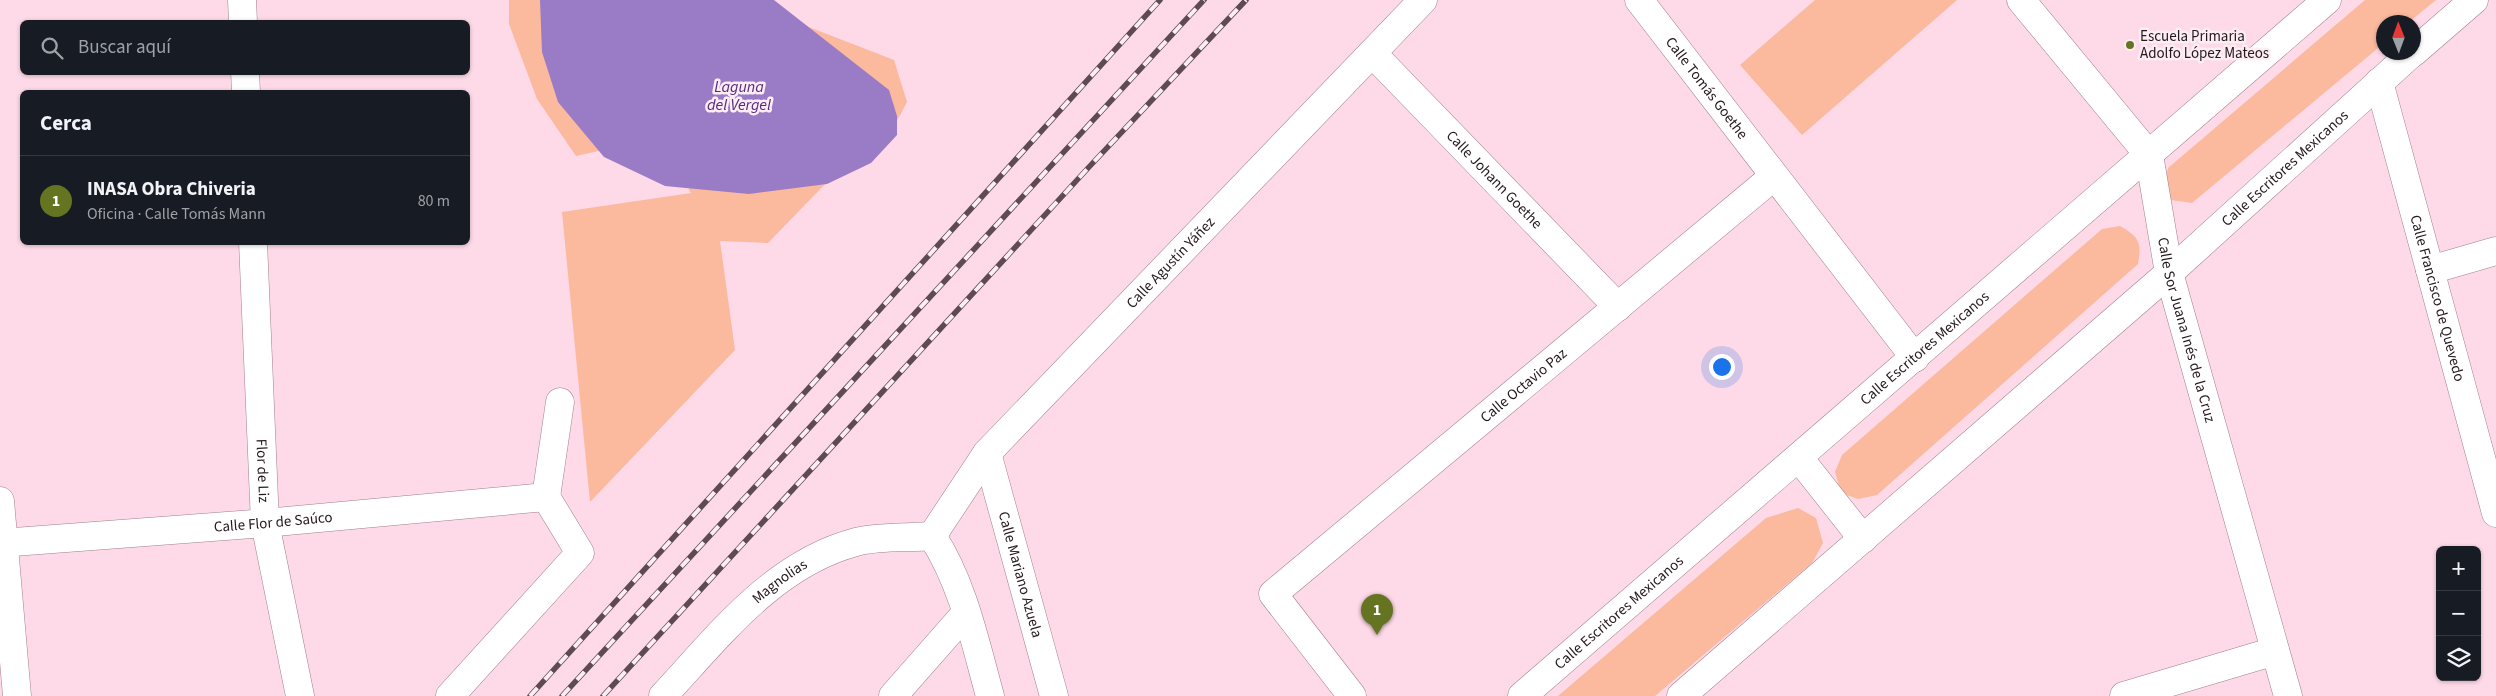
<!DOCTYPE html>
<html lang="es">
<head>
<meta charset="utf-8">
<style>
  body { margin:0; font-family:"Source Sans 3",sans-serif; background:#20242c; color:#f1f3f6 }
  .controls { position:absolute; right:15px; bottom:15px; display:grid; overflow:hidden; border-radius:8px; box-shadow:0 1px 4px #0004 }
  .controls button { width:45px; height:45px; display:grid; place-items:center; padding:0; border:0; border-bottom:1px solid #363941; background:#171b24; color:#f1f3f6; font:25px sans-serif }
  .compass { position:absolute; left:2376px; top:15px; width:45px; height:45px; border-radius:50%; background:#171b24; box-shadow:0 1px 4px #0004; rotate:359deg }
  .you { position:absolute; left:1721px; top:366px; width:18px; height:18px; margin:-12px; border:4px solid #fff; border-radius:50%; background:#1a73e8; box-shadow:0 0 0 8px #1a73e833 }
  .badge { display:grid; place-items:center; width:32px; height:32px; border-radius:50%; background:#657421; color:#fff; font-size:16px; font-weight:700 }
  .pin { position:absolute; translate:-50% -41px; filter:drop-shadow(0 1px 2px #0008) }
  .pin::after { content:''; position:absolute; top:26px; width:18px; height:15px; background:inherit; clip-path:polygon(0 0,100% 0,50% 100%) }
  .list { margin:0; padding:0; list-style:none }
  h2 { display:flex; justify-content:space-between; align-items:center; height:65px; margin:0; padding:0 20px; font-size:21px }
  h2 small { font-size:16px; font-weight:400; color:#9ea1a6 }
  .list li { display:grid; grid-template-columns:32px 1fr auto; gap:15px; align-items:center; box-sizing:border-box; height:90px; padding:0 20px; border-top:1px solid #363941 }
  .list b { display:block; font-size:19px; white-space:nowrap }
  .list p { margin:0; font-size:16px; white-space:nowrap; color:#9ea1a6 }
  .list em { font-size:16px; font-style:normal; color:#9ea1a6 }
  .icon { flex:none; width:28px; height:28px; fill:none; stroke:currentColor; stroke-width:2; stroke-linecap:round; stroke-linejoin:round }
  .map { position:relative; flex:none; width:2496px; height:696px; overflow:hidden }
  .search { position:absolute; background:#171b24; box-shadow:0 1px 4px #0004; left:20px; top:20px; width:450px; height:55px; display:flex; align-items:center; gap:12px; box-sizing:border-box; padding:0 18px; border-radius:8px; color:#9ea1a6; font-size:19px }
  .panel { position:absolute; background:#171b24; box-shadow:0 1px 4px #0004; left:20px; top:90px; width:450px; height:155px; border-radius:8px }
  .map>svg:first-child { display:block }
</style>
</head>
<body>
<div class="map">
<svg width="2496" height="696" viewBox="0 0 2496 696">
  <rect width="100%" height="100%" fill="#fed9e7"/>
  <path fill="#fbb99e" d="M 509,0 L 773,0 L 801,24 L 894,60 L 907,102 L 891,132 L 858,150 L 768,243 L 720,241 L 735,350 L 590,502 L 562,212 L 691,193 L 681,174 L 630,144 L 576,156 L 537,99 L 509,24 Z
    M 1815,0 L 1957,0 L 1802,135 L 1740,65 Z
    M 2365,0 L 2436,0 L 2409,22 L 2384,22 L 2383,44 L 2192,203 L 2171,200 L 2164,187 L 2168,168 Z
    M 2120,226 C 2139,237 2142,242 2138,264 L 1877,495 L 1858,499 L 1841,493 L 1835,472 L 1842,455 L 2102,229 Z
    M 1798,508 L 1816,518 L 1823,543 L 1812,563 L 1655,696 L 1558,696 L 1766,518 Z"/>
  <path fill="#997cc5" d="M 540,0 L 774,0 L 889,90 L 897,116 L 897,135 L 871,163 L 827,184 L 749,194 L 665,186 L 604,157 L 558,102 L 542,52 Z"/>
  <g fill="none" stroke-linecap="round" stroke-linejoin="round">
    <defs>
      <g id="minor">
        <path d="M 242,0 L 243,22"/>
        <path id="s1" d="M 1639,0 L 1915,358"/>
        <path id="s2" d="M 2021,0 L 2149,155 L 2169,273 L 2288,696"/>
        <path d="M 2414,52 L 2474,0"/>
        <path id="s3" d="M 1372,53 L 1618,307"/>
        <path d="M 245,72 L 246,92"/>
        <path id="s4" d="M 2379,82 L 2496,513"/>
        <path id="s5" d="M 253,242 L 265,523 L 300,696"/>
        <path d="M 2430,270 L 2496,251"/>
        <path id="s6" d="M 987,453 L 1054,696"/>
        <path d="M 1799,458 L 1863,539"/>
        <path d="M 546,497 L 560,402"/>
        <path d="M 0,501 L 17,696"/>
        <path id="s7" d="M 932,536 L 987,453 L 1423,0"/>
        <path d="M 932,536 C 963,583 975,642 990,696"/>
        <path id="s8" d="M 0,543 L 265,523 L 546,497"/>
        <path d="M 450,696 L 580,553 L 546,497"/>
        <path id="s9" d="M 663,696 C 719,636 773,564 856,542 C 878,536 909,538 932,536"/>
        <path d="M 893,696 L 966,613"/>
        <path id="s10" d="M 1352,696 L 1273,594 L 1773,177"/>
        <path id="s11" d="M 1522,696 L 2327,0"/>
        <path id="s12" d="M 1681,696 L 2169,273 L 2413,52"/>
        <path d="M 2124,696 L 2275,651"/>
      </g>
    </defs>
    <use href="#minor" stroke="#a17f8d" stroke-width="29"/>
    <use href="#minor" stroke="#fff" stroke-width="28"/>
    <defs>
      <path id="rail" d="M 530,696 L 1160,0
        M 562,696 L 1204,0
        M 603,696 L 1089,167 L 1246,0"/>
    </defs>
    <use href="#rail" stroke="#5d4a52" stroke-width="5.5"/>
    <use href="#rail" stroke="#fcedf3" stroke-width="4" stroke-dasharray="11" stroke-linecap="butt"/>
  </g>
  <circle fill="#657421" stroke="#fcedf3" stroke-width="2" cx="2130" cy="45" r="5"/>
  <g text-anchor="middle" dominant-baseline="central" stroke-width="5" stroke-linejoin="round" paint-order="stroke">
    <g font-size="15" fill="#24171d" stroke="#fcedf3" text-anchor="start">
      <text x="2140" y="36">Escuela Primaria<tspan x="2140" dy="17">Adolfo López Mateos</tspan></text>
    </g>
    <g font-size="15" fill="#24171d" stroke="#fcedf3">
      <text stroke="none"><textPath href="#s1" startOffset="111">Calle Tomás Goethe</textPath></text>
      <text stroke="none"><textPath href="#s12" startOffset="802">Calle Escritores Mexicanos</textPath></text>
      <text stroke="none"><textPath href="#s3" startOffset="176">Calle Johann Goethe</textPath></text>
      <text stroke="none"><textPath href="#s7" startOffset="364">Calle Agustín Yáñez</textPath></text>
      <text stroke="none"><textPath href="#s4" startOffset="224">Calle Francisco de Quevedo</textPath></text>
      <text stroke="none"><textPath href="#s2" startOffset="380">Calle Sor Juana Inés de la Cruz</textPath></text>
      <text stroke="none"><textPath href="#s11" startOffset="532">Calle Escritores Mexicanos</textPath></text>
      <text stroke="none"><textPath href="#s10" startOffset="455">Calle Octavio Paz</textPath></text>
      <text stroke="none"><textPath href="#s5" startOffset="229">Flor de Liz</textPath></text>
      <text stroke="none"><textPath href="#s8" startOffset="274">Calle Flor de Saúco</textPath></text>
      <text stroke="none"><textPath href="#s6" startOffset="126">Calle Mariano Azuela</textPath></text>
      <text stroke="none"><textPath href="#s9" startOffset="164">Magnolias</textPath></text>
      <text stroke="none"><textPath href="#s11" startOffset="128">Calle Escritores Mexicanos</textPath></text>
    </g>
    <g font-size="16" font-style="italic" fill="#532a81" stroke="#fcedf3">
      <text x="739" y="87">Laguna<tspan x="739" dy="18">del Vergel</tspan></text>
    </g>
  </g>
</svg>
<div class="controls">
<button>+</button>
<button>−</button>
<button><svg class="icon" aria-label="layers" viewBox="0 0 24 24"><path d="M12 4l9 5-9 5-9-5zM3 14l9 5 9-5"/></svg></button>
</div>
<svg class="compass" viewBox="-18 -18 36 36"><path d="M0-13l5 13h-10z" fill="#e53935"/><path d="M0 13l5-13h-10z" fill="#9ea1a6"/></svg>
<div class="you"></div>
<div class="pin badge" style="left:1377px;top:635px">1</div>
<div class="search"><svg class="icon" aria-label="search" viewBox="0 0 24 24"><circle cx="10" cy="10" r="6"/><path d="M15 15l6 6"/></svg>Buscar aquí</div>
<section class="panel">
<h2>Cerca<small></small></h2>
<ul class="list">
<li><span class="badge">1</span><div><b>INASA Obra Chiveria</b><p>Oficina · Calle Tomás Mann</p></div><em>80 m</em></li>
</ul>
</section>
</div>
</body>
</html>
